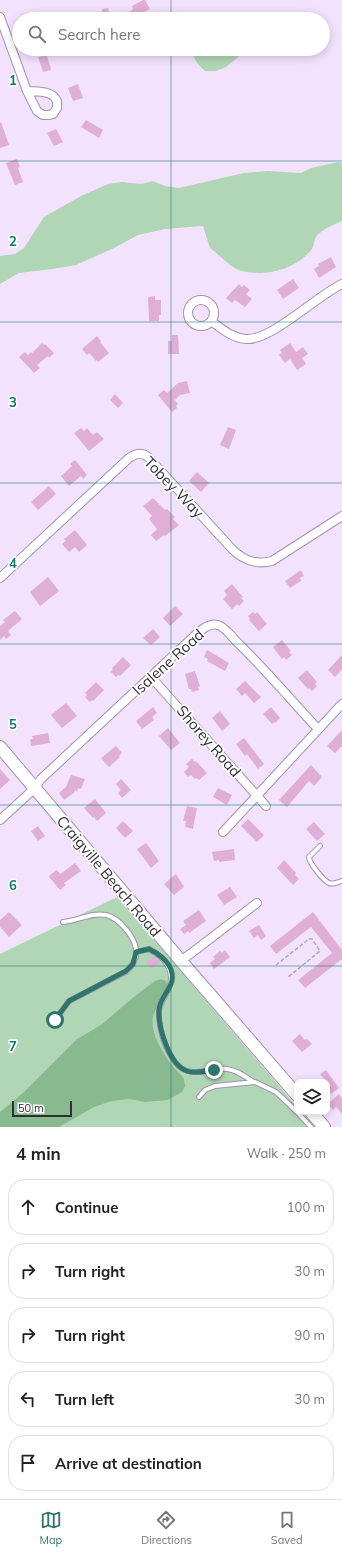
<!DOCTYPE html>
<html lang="en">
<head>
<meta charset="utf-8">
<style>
  body { margin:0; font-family:Mulish,sans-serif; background:#f6f6f6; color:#222 }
  .controls { position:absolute; right:12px; bottom:12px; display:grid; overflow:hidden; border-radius:8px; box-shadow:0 2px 10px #0003 }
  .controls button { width:36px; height:36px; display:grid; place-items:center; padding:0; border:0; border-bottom:1px solid #e0e0e0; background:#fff; color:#222; font:20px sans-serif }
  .scale { position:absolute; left:12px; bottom:10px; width:60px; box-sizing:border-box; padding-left:4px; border:2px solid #332c37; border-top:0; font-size:11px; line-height:14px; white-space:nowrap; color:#332c37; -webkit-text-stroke:3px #fff; paint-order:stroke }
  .stop { position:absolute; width:12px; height:12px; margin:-9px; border:3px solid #2e756b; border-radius:50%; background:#fff }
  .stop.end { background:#2e756b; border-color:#fff; box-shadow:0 1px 4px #0008 }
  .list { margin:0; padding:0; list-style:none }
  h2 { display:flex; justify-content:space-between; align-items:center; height:52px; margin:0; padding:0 16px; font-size:17px }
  h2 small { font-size:13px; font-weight:400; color:#767676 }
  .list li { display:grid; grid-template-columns:26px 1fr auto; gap:12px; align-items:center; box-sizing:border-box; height:56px; margin:0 8px 8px; padding:0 8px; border:1px solid #e0e0e0; border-radius:16px }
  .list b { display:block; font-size:15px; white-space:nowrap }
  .list em { font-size:13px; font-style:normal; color:#767676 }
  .icon { flex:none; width:22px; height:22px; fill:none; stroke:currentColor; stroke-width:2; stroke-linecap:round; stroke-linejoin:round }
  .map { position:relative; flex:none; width:342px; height:1127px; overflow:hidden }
  .search { position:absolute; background:#fff; box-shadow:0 2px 10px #0003; left:12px; right:12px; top:12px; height:44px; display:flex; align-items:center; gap:10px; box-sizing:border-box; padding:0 14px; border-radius:22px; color:#767676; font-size:15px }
  .sheet { height:372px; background:#fff }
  nav { display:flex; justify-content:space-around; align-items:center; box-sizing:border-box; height:56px; border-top:1px solid #e0e0e0; background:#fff; font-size:11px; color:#767676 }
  nav a { display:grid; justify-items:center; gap:2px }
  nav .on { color:#2e756b }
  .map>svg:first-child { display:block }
</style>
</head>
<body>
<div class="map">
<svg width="342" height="1127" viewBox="0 0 342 1127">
  <rect width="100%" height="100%" fill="#f3e2fe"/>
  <path fill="#b1d6b5" d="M 211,49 L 248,49 L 226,67 L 216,71 L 205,71 L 198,64 L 192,54 L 202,53 Z
    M 338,162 L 342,163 L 342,221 C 333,225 322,229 316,237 C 314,241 314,245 312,249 C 296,269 267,277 242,271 C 230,268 220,255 210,248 L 203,226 L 165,229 L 138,235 L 114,248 L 76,265 L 52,269 L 19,273 L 0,284 L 0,256 L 15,254 L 24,248 L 44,217 L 81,196 L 108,184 L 122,182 L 141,184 L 153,181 L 165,186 L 179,188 L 244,173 L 267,171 L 301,173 L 311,168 Z
    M 117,897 L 297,1107 L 297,1112 L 301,1112 L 314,1127 L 0,1127 L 0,954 Z"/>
  <path fill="#89b98f" d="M 161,979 L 166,981 C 172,995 155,1004 153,1017 C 150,1033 163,1053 172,1065 C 175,1070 181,1074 184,1079 L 185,1086 L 182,1092 L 168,1100 L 145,1102 L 129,1099 L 111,1101 L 94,1107 L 59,1127 L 0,1127 L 0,1112 L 24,1092 L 77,1039 L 101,1025 L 135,996 L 155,981 Z"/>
  <path fill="#e0afd8" d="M 143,0 L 145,0 L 150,9 L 139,15 L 140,16 L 133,19 L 129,12 L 133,9 L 132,6 Z
    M 108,8 L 109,13 L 111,13 L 112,19 L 92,19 L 92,14 L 102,12 L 102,9 Z
    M 47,55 L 51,70 L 43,72 L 38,57 Z
    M 78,84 L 83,98 L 73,101 L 68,88 Z
    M 86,120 L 103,130 L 99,138 L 81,127 Z
    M 1,122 L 9,145 L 0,148 L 0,123 Z
    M 56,129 L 63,142 L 54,146 L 47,133 Z
    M 17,159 L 20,167 L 18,168 L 23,182 L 15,185 L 6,163 Z
    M 331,257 L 336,267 L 319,278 L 314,269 L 319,266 L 318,264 Z
    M 293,279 L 299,288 L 283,299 L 277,290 Z
    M 239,284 L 242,287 L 244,285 L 250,290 L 246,294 L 252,299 L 245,307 L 235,300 L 232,303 L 226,298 Z
    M 155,296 L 155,300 L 161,300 L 161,315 L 159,315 L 159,321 L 149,321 L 148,297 Z
    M 172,335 L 178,335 L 179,354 L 168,354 L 168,341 L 172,341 Z
    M 97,336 L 101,341 L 100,342 L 109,353 L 98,362 L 97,360 L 96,361 L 89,353 L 87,355 L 82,349 Z
    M 42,343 L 44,345 L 45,344 L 54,353 L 49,358 L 48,356 L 37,365 L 40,368 L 34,373 L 19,357 L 25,352 L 28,355 L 31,352 L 32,353 Z
    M 290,343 L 296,352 L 303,347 L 308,354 L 302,358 L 306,364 L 297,370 L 290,359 L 285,363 L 279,355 L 282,353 L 280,350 Z
    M 187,381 L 190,393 L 180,395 L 175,400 L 178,404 L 176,406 L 177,408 L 172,412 L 158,395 L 164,390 L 167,393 L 178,383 Z
    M 115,394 L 123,403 L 118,408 L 110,400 Z
    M 228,427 L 236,430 L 229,449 L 220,445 Z
    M 81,428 L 84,431 L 87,428 L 93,435 L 97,432 L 104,439 L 89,451 L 74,433 Z
    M 75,460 L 87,475 L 83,479 L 81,476 L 69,486 L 61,476 L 72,466 L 70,464 Z
    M 197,472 L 209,483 L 201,492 L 189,481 Z
    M 49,486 L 56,494 L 38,510 L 31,502 Z
    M 153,498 L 165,510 L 167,509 L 175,517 L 173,519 L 179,525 L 165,536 L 164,535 L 156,541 L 151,535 L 157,529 L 149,519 L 152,516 L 143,506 Z
    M 75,530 L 87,545 L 79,552 L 75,547 L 69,552 L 62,544 L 66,541 L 64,539 Z
    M 301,570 L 304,576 L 300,578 L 301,581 L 290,588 L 285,581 Z
    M 48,577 L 59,591 L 40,606 L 30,592 Z
    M 232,584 L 243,597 L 241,598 L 244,601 L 239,606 L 237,604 L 232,609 L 223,599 L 227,595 L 224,591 Z
    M 175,606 L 183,614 L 170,626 L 163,618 Z
    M 15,611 L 22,619 L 8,631 L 11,635 L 6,639 L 4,636 L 0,640 L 0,626 L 5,622 L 3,620 Z
    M 253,612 L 255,614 L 257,612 L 267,624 L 259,631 L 249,620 L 250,619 L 248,616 Z
    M 153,629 L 160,637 L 151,645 L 143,638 Z
    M 282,640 L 291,651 L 289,652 L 292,655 L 286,660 L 284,657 L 282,659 L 273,647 Z
    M 207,650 L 229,663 L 225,671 L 207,661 L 208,659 L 204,657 Z
    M 342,655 L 342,669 L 335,677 L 328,670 Z
    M 123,657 L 131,665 L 120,676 L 119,675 L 116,677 L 111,672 L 113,669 L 112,668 Z
    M 307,670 L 317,682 L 315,684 L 317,686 L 312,691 L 309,688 L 308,689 L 298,678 Z
    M 195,671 L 200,686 L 198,687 L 199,690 L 192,692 L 191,689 L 189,689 L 185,674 Z
    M 245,681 L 261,697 L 254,703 L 245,693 L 242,696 L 236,689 Z
    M 96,682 L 104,690 L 93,701 L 92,700 L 90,702 L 85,697 L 87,695 L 85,693 Z
    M 66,703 L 77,716 L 62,728 L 51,715 Z
    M 153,707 L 157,713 L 152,717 L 154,720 L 142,729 L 136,721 Z
    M 271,707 L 280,718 L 275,723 L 274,722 L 272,724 L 263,714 Z
    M 220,711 L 230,724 L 222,731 L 212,718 Z
    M 168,728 L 180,743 L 171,750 L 159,736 Z
    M 342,730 L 342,746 L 335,753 L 327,746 Z
    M 48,733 L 50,743 L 31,746 L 30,739 L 33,739 L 32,736 Z
    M 244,738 L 264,764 L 258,769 L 247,754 L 245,756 L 236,744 Z
    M 116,746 L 122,753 L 119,756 L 120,757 L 109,767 L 101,758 Z
    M 192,759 L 195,762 L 196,761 L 207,773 L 199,780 L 197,778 L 195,779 L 191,775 L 188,777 L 184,772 L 189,767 L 186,764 Z
    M 311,765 L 322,777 L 314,786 L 309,781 L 287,807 L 279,800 Z
    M 0,769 L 10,780 L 0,789 Z
    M 71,775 L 85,779 L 81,789 L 78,788 L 77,791 L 75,790 L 74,793 L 64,800 L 59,793 L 66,787 Z
    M 121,779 L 131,790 L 122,798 L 118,793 L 121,790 L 116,784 Z
    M 218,788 L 232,795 L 227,805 L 213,797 Z
    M 95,799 L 106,813 L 97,821 L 94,817 L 93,818 L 84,808 Z
    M 187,806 L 197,808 L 193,829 L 185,827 L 186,821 L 183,821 Z
    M 248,819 L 264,835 L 257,842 L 241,826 Z
    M 123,821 L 133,831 L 125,838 L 116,828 Z
    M 314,822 L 325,834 L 317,841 L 306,829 Z
    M 38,826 L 45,836 L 38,841 L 31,831 Z
    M 146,843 L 159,861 L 151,868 L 137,849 Z
    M 234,849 L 235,860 L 219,862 L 219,860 L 214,861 L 212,852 Z
    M 284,860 L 296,873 L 295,875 L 299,879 L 293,885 L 277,868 Z
    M 75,863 L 81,871 L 64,883 L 66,885 L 60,890 L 49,877 L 50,875 L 57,870 L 60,874 Z
    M 176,874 L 184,887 L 174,895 L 164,884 Z
    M 230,887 L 237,897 L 224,905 L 217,895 Z
    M 199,910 L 206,921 L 189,933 L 188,931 L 184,934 L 180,929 L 186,925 L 183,921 Z
    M 9,912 L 22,925 L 9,937 L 0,927 L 0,920 Z
    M 313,912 L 342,950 L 342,959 L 305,988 L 298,980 L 332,953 L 311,927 L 276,954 L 270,946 Z
    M 259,925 L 266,936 L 261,940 L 258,935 L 254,938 L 249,931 Z
    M 225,950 L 230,957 L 214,969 L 210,963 L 215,959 L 213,957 L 220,951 L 222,953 Z
    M 154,956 L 160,962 L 151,969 L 146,962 Z
    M 300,1034 L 305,1040 L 307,1039 L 312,1044 L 302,1052 L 292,1041 Z
    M 326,1070 L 339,1088 L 331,1094 L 327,1088 L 327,1082 L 320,1074 Z
    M 339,1094 L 342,1099 L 342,1114 L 336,1107 L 333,1110 L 328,1104 Z"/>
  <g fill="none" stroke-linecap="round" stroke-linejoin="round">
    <defs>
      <path id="service" d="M 320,846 L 309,857 C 309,863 323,880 329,883 C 333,885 338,882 342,881
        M 136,952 L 149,949 C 165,957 177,972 168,990 C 165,997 160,1003 159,1010 C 158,1028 165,1048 175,1062 C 190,1081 208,1067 227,1069 C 236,1070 245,1076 252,1081
        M 55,1020 L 69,1001 L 127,971 C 132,966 138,957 136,949 C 134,936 119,918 106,915 C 91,912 78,921 63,922
        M 199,1097 L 205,1090 L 215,1086 L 255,1082 L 276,1092 L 297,1112
        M 297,1112 L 311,1127"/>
      <path id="minor" d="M 0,17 L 27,91 L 37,111 L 43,115 L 48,115 L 53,114 L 57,108 L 57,101 C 52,90 38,92 27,91
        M188 313a13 13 0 1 1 26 0a13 13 0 1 1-26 0Z
        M 211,321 C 222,329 232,338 246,339 C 271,341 318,295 342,284
        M 0,578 L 129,458 C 136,453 142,452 148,457 L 232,549 C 244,561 256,565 272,561 L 342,516
        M 151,677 L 266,806
        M 0,820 L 34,789 L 41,779 L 189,641 C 197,634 207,622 218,625 C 225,627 231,636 236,641 C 265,669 291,700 318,729
        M 223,832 L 342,704
        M 181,961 L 257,903"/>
      <path id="secondary" d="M 0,747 L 181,961 L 297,1095
        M 311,1112 L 324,1127"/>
    </defs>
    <use href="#service" stroke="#a292ac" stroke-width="6"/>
    <use href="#minor" stroke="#a292ac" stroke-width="10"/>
    <use href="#secondary" stroke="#a292ac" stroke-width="14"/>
    <path stroke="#b4a6bc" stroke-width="1.5" stroke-dasharray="4 2" stroke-linecap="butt" d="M 276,965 L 309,939 L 312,939 L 320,951 L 287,978"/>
    <use href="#service" stroke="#fff" stroke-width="4"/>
    <use href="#minor" stroke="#fff" stroke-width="8"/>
    <use href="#secondary" stroke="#fff" stroke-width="12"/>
  </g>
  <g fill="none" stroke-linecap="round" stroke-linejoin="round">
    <path stroke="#2e756b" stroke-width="5" d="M 55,1020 L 69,1001 L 126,971 L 133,964 L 136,952 L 149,949 C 158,953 170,962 172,973 C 175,987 160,996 159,1010 C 158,1027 169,1065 187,1071 C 195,1074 205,1071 214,1070"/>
  </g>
  <path fill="none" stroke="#0f766e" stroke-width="1" stroke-opacity="0.55" d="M 171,0 L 171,19M 171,49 L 171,1127M 0,161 L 342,161M 0,322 L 342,322M 0,483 L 342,483M 0,644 L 342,644M 0,805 L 342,805M 0,966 L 342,966"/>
  <g text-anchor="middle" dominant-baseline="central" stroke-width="3.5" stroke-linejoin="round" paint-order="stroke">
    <g font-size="15" fill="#332c37" stroke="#fff">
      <text transform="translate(174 487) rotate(46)">Tobey Way</text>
      <text transform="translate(168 662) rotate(-42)">Isalene Road</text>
      <text transform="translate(209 741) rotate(49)">Shorey Road</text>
      <text transform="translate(109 876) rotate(50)">Craigville Beach Road</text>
    </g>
  </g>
  <g font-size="13" text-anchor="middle" font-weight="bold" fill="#0f766e" stroke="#fff" stroke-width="3.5" stroke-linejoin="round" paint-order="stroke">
    <text x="13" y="85">1</text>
    <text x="13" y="246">2</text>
    <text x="13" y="407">3</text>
    <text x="13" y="568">4</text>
    <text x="13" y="729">5</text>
    <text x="13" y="890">6</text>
    <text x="13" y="1051">7</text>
  </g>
</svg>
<div class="controls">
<button><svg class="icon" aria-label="layers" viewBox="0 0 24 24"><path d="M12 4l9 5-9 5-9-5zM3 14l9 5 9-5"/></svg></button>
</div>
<div class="scale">50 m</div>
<div class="stop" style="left:55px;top:1020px"></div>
<div class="stop end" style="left:214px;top:1070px"></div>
<div class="search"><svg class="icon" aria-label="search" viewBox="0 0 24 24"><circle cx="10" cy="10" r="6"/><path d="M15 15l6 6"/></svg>Search here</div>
</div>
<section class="sheet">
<h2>4 min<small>Walk · 250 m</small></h2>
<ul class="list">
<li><svg class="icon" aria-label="ahead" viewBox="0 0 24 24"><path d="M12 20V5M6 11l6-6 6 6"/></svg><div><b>Continue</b></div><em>100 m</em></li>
<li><svg class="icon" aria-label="right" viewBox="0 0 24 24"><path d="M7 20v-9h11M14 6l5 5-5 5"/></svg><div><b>Turn right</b></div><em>30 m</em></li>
<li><svg class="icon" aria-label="right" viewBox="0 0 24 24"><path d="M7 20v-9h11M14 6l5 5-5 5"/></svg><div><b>Turn right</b></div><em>90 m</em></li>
<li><svg class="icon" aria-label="left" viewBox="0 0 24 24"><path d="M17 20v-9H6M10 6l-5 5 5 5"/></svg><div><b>Turn left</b></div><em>30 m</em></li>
<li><svg class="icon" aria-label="arrive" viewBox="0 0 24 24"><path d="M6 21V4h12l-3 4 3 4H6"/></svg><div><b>Arrive at destination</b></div></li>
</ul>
</section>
<nav>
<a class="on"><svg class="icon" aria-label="map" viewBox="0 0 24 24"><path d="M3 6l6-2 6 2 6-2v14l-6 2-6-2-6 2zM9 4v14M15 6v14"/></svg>Map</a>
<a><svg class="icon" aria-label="directions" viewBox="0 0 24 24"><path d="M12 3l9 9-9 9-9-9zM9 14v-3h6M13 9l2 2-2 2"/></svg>Directions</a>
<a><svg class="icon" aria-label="saved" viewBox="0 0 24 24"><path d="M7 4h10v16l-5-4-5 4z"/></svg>Saved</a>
</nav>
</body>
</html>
